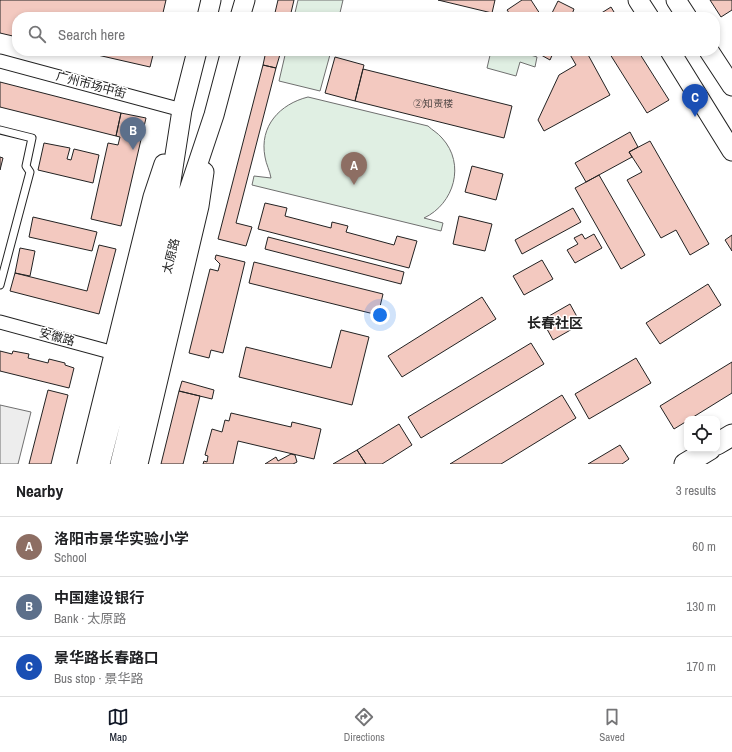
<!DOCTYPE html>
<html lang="en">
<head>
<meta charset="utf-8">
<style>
  body { margin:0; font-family:"Archivo Narrow","Noto Sans SC",sans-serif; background:#f6f6f6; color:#202124 }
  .controls { position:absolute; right:12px; bottom:12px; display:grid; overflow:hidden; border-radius:8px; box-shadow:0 2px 6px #0003 }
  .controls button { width:36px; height:36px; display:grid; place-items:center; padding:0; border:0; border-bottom:1px solid #e0e0e0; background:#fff; color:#202124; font:20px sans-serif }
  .you { position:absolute; left:380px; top:315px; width:14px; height:14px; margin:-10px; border:3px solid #fff; border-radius:50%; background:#1a73e8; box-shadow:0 0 0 6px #1a73e833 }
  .badge { display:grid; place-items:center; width:26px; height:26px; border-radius:50%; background:#111827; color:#fff; font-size:13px; font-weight:700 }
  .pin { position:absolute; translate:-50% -33px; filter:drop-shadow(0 1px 2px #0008) }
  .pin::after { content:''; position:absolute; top:21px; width:14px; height:12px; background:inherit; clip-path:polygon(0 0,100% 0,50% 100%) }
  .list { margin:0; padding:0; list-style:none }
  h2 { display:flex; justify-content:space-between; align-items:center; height:52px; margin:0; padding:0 16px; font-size:17px }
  h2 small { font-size:13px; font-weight:400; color:#757577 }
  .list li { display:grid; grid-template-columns:26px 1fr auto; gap:12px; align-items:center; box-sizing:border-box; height:60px; padding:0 16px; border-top:1px solid #e0e0e0 }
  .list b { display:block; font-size:15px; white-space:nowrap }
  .list p { margin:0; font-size:13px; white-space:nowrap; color:#757577 }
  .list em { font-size:13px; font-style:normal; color:#757577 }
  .icon { flex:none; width:22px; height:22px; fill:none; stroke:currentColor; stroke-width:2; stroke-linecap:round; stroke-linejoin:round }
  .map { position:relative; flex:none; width:732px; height:464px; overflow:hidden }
  .search { position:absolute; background:#fff; box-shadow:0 2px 6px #0003; left:12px; right:12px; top:12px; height:44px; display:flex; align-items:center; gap:10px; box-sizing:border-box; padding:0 14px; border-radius:16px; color:#757577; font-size:15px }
  .sheet { height:232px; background:#fff }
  nav { display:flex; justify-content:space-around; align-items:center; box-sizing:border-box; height:56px; border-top:1px solid #e0e0e0; background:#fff; font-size:11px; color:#757577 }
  nav a { display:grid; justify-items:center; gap:2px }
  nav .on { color:#111827 }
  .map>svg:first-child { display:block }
</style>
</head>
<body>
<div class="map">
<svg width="732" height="464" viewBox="0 0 732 464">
  <rect width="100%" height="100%" fill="#fff"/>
  <path fill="#e0efe3" stroke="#6f6f6f" d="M 298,0 L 343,0 L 339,17 L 294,17 Z
    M 286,51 L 331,51 L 320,91 L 279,81 Z
    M 491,51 L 523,51 L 524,53 L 537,57 L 535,67 L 520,62 L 516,76 L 487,68 Z
    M 308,97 L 428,126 C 432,130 438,133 442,138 C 466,164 454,204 424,218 L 443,223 L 441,231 L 252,185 L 254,176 L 271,178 C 270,171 266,164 265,157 C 259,126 280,104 308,97 Z"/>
  <path fill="#ededed" stroke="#6f6f6f" d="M 0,405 L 31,412 L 18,464 L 0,464 Z"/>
  <path fill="#f3c9c0" stroke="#222" d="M 0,0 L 166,0 L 162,17 L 17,17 L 17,37 L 0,33 Z
    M 278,0 L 294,0 L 290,17 L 274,17 Z
    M 438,0 L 495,0 L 492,13 Z
    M 522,0 L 531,0 L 542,17 L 512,17 L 507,10 Z
    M 710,0 L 732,0 L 732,10 L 721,17 Z
    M 558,1 L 574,9 L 571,17 L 550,17 Z
    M 611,7 L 617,17 L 595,17 Z
    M 80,51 L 154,51 L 150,67 Z
    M 266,51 L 281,51 L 276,68 L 263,65 Z
    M 534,51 L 554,51 L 550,60 Z
    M 568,51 L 586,51 L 610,95 L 544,131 L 538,120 L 559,75 L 576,65 Z
    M 608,51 L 638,51 L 669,100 L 647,113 Z
    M 335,57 L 364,65 L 355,101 L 325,93 Z
    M 263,65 L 276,68 L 236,223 L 252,227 L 246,246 L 218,239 Z
    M 363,69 L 512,106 L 504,138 L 355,101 Z
    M 0,82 L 121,113 L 116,136 L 0,107 Z
    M 121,113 L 146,118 L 121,226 L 91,219 L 108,143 L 118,145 L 120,137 L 116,136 Z
    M 630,132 L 638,147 L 629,152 L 632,157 L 586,182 L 575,163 Z
    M 650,141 L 709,244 L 690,255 L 676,230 L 661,238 L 627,180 L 642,172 L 629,152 Z
    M 44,143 L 70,148 L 67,159 L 71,160 L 74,149 L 99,155 L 93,183 L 38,170 Z
    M 0,157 L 3,158 L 0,170 Z
    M 472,166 L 503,174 L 496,200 L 465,192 Z
    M 599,175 L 645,255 L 621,269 L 575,188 Z
    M 265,203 L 287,208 L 285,216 L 331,228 L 332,222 L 348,226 L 346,232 L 394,245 L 397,236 L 417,241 L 409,268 L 258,229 Z
    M 573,208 L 581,222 L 522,254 L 515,240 Z
    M 459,216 L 492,224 L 485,251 L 453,244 Z
    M 33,217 L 97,232 L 92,251 L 29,237 Z
    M 582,234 L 585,239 L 594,234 L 602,248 L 575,263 L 567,250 L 578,244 L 574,238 Z
    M 732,235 L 732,251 L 725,240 Z
    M 268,237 L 404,272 L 401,284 L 265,249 Z
    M 99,245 L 116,249 L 99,314 L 10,291 L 15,273 L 87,291 Z
    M 20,248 L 35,251 L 30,276 L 15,273 Z
    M 216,255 L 245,262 L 223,353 L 211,350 L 209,358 L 189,353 L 210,269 L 218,271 L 220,264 L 215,259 Z
    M 542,260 L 553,279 L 524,295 L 513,276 Z
    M 254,262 L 383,294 L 378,315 L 249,283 Z
    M 708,284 L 721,305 L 660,344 L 646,323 Z
    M 482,297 L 496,319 L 402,377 L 388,356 Z
    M 570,304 L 581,324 L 553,340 L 542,320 Z
    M 341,330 L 369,337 L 352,405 L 239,377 L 246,347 L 331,368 Z
    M 531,343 L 544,364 L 421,438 L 408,417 Z
    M 0,351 L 12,354 L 13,351 L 29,354 L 28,358 L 48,363 L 49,359 L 65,363 L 65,365 L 74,368 L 69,388 L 0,371 Z
    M 636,358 L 651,383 L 589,419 L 575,394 Z
    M 732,362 L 732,393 L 690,419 L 687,419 L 687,421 L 674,429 L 660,406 Z
    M 182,381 L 214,390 L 212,399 L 179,391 Z
    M 48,390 L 68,395 L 51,464 L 29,464 Z
    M 179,391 L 200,396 L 183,464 L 161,464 Z
    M 562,395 L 576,418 L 501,464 L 450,464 Z
    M 231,413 L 291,427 L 292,422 L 321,429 L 314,459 L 238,441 L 233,464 L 203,464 L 204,461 L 207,462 L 208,456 L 205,455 L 212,429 L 222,432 L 225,420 L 229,421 Z
    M 399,424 L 412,445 L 382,464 L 366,464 L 357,450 Z
    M 620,445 L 629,459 L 622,464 L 588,464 Z
    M 357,450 L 366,464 L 333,464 Z
    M 291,454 L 295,455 L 297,462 L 293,464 L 265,464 L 276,457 L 278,461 Z"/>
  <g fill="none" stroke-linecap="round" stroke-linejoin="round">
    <defs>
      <path id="lane" d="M 0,130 L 32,138 L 26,166 L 30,172 L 0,285"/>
      <path id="street" d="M 0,61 L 182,110
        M 0,322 L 114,353"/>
      <path id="secondary" d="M 638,0 L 649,17
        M 676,0 L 687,17
        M 207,17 L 211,0
        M 240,17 L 245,0
        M 670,51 L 732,151
        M 709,51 L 732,86
        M 87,464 L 153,197 L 164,164
        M 100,464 L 168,200 L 182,110 L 197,51
        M 120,464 L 184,205 L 214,115 L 231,51
        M 138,464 L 199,206 L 204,172"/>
      <path id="primary" d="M 717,444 L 732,435
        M 685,464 L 710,449"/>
    </defs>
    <use href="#lane" stroke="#222" stroke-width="9"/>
    <use href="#street" stroke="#222" stroke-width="15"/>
    <use href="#secondary" stroke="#222" stroke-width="21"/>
    <use href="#primary" stroke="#222" stroke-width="23"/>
    <use href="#lane" stroke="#fff" stroke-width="7"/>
    <use href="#street" stroke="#fff" stroke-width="13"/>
    <use href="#secondary" stroke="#fff" stroke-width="19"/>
    <use href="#primary" stroke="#fff" stroke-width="21"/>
  </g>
  <g text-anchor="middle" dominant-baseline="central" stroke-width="3" stroke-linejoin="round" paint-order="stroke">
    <g font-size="10" fill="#564c4a">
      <text x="433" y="103">②知责楼</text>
    </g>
    <g font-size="12" fill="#222" stroke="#fff">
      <text transform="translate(91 85) rotate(15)">广州市场中街</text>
      <text transform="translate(171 256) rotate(-76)">太原路</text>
      <text transform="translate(57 337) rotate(15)">安徽路</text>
    </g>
    <g font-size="14" font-weight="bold" fill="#222" stroke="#fff">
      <text x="555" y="323">长春社区</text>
    </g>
  </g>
</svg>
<div class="controls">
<button><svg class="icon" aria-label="locate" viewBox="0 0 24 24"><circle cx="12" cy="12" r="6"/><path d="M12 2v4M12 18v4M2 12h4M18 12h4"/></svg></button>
</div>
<div class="you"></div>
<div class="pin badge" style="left:354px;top:185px;background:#8d6e63">A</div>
<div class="pin badge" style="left:133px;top:150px;background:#5c6f8a">B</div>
<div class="pin badge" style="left:695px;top:117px;background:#1a4fb4">C</div>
<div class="search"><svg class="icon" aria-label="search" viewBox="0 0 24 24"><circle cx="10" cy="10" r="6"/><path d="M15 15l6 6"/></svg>Search here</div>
</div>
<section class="sheet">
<h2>Nearby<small>3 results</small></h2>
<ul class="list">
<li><span class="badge" style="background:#8d6e63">A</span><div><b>洛阳市景华实验小学</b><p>School</p></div><em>60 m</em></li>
<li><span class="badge" style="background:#5c6f8a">B</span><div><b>中国建设银行</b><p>Bank · 太原路</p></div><em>130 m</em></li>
<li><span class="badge" style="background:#1a4fb4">C</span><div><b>景华路长春路口</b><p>Bus stop · 景华路</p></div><em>170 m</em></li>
</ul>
</section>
<nav>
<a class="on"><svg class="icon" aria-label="map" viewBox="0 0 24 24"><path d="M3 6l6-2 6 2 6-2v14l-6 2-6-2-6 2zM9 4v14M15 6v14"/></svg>Map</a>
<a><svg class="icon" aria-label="directions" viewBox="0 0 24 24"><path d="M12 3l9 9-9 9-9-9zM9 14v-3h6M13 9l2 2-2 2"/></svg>Directions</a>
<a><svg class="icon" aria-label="saved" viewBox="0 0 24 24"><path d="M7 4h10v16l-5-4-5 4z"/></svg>Saved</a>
</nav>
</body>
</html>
